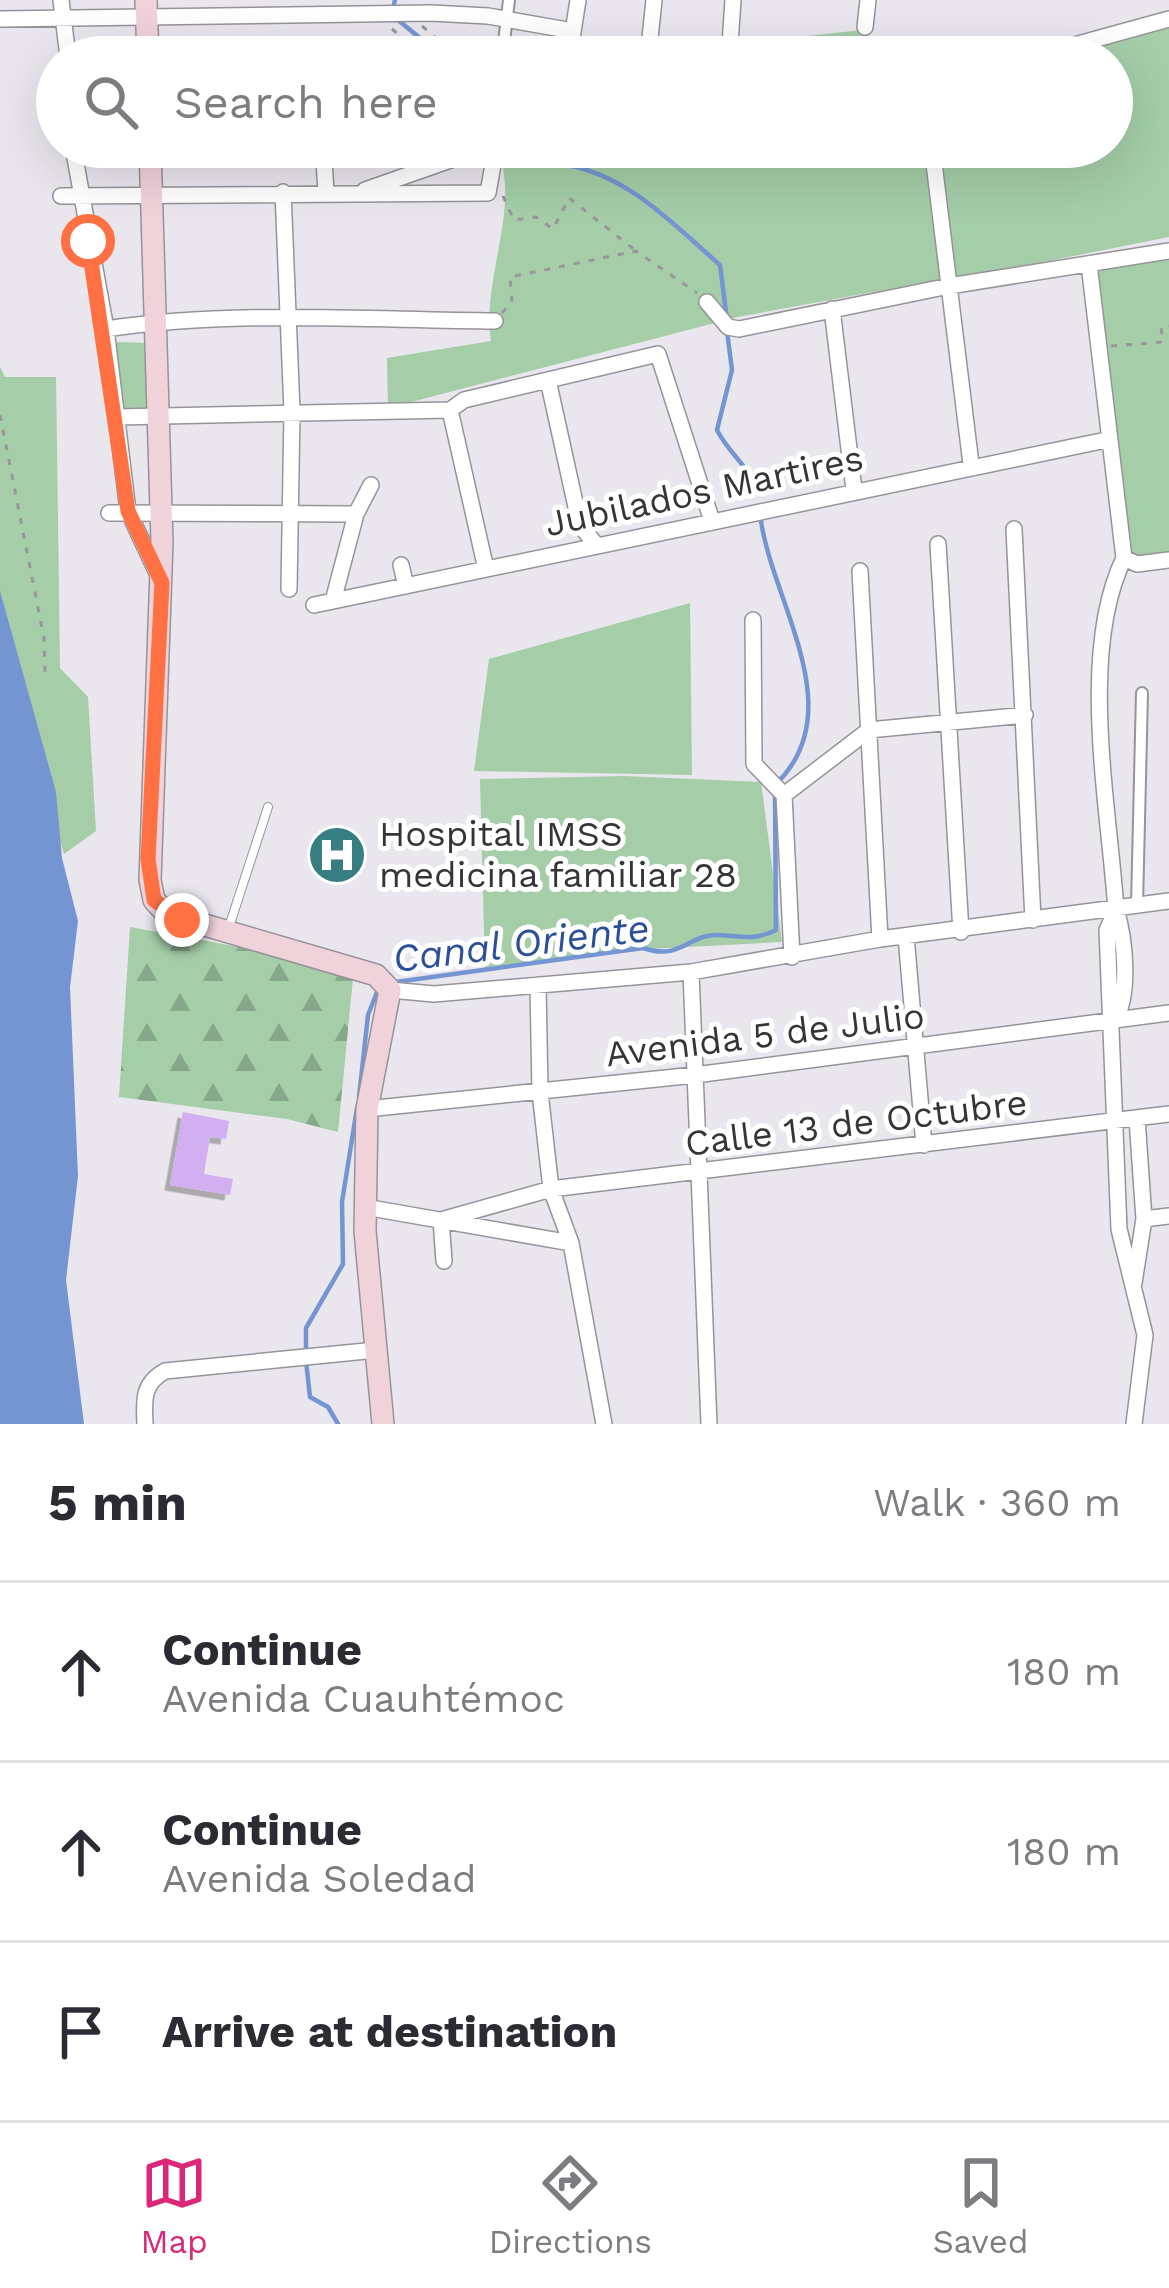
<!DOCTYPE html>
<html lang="en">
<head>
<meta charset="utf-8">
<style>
  body { margin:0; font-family:"Work Sans",sans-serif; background:#f2f2f3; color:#2b2b33 }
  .stop { position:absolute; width:36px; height:36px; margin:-27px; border:9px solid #ff7043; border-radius:50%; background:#fff }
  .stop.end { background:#ff7043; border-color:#fff; box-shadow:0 3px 12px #0008 }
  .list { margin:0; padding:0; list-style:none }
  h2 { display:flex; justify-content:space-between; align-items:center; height:156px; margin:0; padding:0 48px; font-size:51px }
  h2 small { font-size:39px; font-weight:400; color:#7c7c81 }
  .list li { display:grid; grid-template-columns:78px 1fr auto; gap:36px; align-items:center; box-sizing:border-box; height:180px; padding:0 48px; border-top:3px solid #e1e1e2 }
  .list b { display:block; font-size:45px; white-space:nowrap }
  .list p { margin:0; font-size:39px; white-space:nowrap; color:#7c7c81 }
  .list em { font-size:39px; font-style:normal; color:#7c7c81 }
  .icon { flex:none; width:66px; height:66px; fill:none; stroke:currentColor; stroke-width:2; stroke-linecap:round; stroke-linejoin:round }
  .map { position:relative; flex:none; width:1169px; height:1424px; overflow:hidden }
  .search { position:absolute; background:#fff; box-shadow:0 12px 48px #0002; left:36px; right:36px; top:36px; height:132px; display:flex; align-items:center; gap:30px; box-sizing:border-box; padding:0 42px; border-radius:66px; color:#7c7c81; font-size:45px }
  .sheet { height:696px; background:#fff }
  nav { display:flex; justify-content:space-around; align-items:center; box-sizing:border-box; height:168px; border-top:3px solid #e1e1e2; background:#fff; font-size:33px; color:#7c7c81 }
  nav a { display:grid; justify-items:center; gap:6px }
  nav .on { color:#db2777 }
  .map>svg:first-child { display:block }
</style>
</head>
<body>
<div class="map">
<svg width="1169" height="1424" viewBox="0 0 1169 1424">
  <defs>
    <pattern id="forest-firs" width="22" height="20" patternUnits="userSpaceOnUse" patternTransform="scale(3)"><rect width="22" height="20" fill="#a4cda8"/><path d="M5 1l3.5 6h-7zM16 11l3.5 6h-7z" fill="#86a78a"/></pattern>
    <filter id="shadow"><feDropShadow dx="-5.5" dy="5.5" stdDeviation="0" flood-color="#0004"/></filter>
  </defs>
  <rect width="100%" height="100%" fill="#e9e6ed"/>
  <path fill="#a4cda8" d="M 1169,22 L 1169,237 L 954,280 L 941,147 L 1112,147 L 1112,57 L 1042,57 Z
    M 862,30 L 887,57 L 714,57 L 735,44 Z
    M 496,147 L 925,147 L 944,279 L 738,317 L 388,408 L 387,358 L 491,341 C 481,277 523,205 496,147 Z
    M 1169,251 L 1169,556 L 1140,560 L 1123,547 L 1094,267 Z
    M 115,342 L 148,343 L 152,409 L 121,411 Z
    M 0,367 L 5,377 L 56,377 L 60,668 L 88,697 L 96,831 L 64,854 L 0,644 Z
    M 690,603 L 692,775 L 474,771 L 489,659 Z
    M 624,776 L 761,782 L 782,942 L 628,950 L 485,971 L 480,779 Z"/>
  <path fill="url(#forest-firs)" d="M 130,927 L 354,968 L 338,1132 L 287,1119 L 119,1097 Z"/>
  <path fill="#7495d1" d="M 0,591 L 56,792 L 62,858 L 78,921 L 70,987 L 78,1176 L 66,1280 L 84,1424 L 0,1424 Z"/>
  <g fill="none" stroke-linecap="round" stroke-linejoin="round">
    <path stroke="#7495d1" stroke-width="4.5" d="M 394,4 L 395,0
      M 398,20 L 443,57
      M 535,147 L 540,153 L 549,147
      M 553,147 L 567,165 C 629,176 674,225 720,265 L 727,320
      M 727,331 L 732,370 L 717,430 C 729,454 750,468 762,493
      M 761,521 C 773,603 850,709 778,782
      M 396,982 L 643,948 C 682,961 688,934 718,935 C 742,936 754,941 776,930 L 775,792
      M 359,1097 L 368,1015 L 379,987
      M 306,1350 L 306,1328 L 343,1264 L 342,1202 L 357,1108
      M 306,1361 L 310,1397 L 328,1407 L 338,1424"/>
  </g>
  <path fill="#d2aff0" filter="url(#shadow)" d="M 183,1112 L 229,1121 L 226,1139 L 210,1137 L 204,1174 L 233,1179 L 230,1195 L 170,1185 Z"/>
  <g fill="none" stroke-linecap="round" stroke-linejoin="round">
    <defs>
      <path id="service" d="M 229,927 L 268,807"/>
      <path id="pedestrian" d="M 504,42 L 509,0
        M 1137,906 L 1142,693"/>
      <path id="minor" d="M 61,0 L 68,57
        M 0,19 L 431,13 L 488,16 L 573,31
        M 865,27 L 868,0
        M 730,44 L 733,0
        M 569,57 L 578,0
        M 648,57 L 654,0
        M 1031,57 L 1169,19
        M 73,147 L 106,329 L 128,511 L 158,575
        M 323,147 L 326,191
        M 932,147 L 971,464
        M 283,192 L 292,411 L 289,589
        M 61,196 L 488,193 L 495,153 L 465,155 L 365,190
        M 1089,264 L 1124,558
        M 707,302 L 728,327 L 739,329 L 949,286 L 1169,251
        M 832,309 L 854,490
        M 106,329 C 233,310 366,320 495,321
        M 548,380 L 580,525 L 597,546
        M 450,410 L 486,569
        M 117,417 L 450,410 L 464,400 L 658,354 L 712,521
        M 109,513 L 356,514
        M 1014,529 L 1033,920
        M 938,544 L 961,932
        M 1124,558 L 1137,564 L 1169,560
        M 401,565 L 406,586
        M 860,571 L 880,939
        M 333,601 L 356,514 L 371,485
        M 314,605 L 1106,440
        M 753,620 L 754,764 L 784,795
        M 784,795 L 869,730 L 1025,715
        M 784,795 L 792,957
        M 1116,910 L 1107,930 L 1119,1229 L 1145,1335 L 1134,1424
        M 906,936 L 924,1145
        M 691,972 L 709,1424
        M 538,985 L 540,1092 L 551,1189 L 571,1243 L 604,1424
        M 390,990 L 434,994 L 691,972 L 880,939 L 1169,901
        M 1114,1021 C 1131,996 1125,938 1116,910 C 1109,806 1078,653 1124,558
        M 367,1109 L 695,1075 L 1169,1013
        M 365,1207 L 571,1243
        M 1144,1219 L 1169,1216
        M 441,1220 L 551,1189 L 1169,1114
        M 441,1220 L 444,1261
        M 1134,1283 L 1144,1219 L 1137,1119
        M 145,1424 C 144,1400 142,1384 165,1371 L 376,1350"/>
      <path id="secondary" d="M 146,0 L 148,57
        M 150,147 L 162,542 L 150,880 L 154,900 L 167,914 L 376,975 L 390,990 L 367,1109 L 365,1231 L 383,1424"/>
    </defs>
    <use href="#service" stroke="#969399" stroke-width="10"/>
    <use href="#pedestrian" stroke="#969399" stroke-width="14"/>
    <use href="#minor" stroke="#969399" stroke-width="18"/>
    <use href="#secondary" stroke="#969399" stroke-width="24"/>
    <path stroke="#98969b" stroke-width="3" stroke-dasharray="6 9" stroke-linecap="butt" d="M 422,26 L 458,57
      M 392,29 L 424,57
      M 503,196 L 514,220 L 536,217 L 553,229 L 569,198 L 635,250
      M 502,313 L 512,302 L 510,277 L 636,251 L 697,293
      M 1111,346 L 1163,342 L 1161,327 L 1169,326
      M 0,415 L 44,638 L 45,674"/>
    <use href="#service" stroke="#fff" stroke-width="8"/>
    <use href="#pedestrian" stroke="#fff" stroke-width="10"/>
    <use href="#minor" stroke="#fff" stroke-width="15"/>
    <use href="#secondary" stroke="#f0d2db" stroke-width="21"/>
  </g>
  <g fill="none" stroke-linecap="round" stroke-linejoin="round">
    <path stroke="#ff7043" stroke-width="15" d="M 88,241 L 128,511 L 162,583 L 148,859 L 154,900 L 182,920"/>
  </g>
  <defs>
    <symbol id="hospital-disc" viewBox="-11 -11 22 22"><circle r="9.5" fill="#367e82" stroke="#fff"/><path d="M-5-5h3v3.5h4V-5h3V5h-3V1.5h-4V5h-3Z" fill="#fff"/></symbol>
  </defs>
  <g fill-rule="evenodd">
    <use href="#hospital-disc" x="304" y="822" width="66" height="66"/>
  </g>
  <g text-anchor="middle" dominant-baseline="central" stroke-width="10" stroke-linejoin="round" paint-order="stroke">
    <g font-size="36" fill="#363437" stroke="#fff">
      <text transform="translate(704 491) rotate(-12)">Jubilados Martires</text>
      <text transform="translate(765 1035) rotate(-7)">Avenida 5 de Julio</text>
      <text transform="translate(856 1123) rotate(-7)">Calle 13 de Octubre</text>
    </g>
    <g font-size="36" fill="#363437" stroke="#fff" text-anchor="start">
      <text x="379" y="834">Hospital IMSS<tspan x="379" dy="41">medicina familiar 28</tspan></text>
    </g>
    <g font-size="39" font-style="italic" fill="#2b4f99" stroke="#fff">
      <text transform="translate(521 943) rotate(-7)">Canal Oriente</text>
    </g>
  </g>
</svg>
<div class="stop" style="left:88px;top:241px"></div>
<div class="stop end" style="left:182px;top:920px"></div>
<div class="search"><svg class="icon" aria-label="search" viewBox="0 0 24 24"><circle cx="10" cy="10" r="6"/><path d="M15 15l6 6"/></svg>Search here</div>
</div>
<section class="sheet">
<h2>5 min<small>Walk · 360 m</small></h2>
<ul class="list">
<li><svg class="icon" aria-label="ahead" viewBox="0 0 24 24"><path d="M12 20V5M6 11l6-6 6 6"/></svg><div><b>Continue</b><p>Avenida Cuauhtémoc</p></div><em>180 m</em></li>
<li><svg class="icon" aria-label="ahead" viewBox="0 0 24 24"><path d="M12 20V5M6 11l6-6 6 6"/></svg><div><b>Continue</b><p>Avenida Soledad</p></div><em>180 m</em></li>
<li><svg class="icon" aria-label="arrive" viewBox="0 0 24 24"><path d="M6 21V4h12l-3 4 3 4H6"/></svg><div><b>Arrive at destination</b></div></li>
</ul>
</section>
<nav>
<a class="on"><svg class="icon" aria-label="map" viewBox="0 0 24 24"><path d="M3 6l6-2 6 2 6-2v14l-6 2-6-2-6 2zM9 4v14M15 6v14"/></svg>Map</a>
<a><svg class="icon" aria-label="directions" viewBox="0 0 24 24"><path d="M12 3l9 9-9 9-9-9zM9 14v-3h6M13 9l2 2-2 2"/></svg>Directions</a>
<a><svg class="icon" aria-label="saved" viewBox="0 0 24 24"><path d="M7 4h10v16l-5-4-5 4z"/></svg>Saved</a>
</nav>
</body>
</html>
